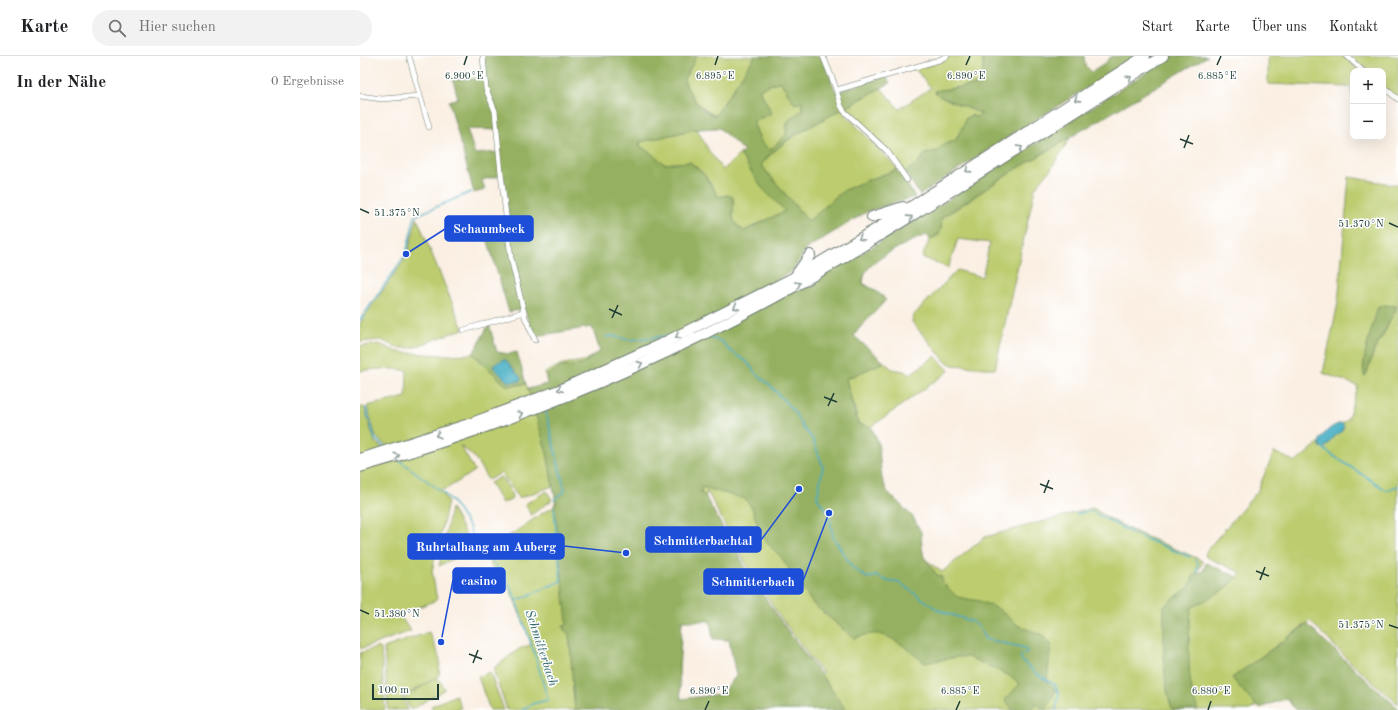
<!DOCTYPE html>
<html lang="de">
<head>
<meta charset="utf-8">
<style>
  body { margin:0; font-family:"Old Standard TT",serif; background:#f2f2f2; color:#202124 }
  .controls { position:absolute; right:12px; top:12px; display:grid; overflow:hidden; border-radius:8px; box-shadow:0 4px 16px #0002 }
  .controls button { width:36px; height:36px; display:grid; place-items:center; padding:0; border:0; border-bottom:1px solid #e0e0e0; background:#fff; color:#202124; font:20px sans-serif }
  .scale { position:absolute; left:12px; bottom:10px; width:67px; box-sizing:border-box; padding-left:4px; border:2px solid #1f3d34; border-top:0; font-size:11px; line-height:14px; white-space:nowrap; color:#1f3d34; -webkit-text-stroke:3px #fff; paint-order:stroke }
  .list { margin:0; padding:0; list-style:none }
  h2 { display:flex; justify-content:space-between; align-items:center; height:52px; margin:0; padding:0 16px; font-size:17px }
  h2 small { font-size:13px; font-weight:400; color:#757577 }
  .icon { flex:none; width:22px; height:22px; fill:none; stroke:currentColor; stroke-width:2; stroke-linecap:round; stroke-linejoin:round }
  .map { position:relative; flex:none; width:1038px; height:654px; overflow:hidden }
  header { display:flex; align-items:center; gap:24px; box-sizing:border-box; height:56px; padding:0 20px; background:#fff; border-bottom:1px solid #e0e0e0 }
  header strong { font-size:19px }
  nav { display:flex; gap:22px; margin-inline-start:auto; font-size:14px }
  .search { width:280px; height:36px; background:#f2f2f2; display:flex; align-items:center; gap:10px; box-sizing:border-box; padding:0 14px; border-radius:22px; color:#757577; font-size:15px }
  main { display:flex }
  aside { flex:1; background:#fff }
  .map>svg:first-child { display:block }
</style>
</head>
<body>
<header>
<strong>Karte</strong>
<div class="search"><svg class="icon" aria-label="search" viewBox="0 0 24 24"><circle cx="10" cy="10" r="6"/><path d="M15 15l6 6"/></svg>Hier suchen</div>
<nav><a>Start</a><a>Karte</a><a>Über uns</a><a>Kontakt</a></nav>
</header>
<main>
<aside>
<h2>In der Nähe<small>0 Ergebnisse</small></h2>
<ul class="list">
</ul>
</aside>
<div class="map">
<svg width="1038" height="654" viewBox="0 0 1038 654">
  <rect width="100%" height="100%" fill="#fff"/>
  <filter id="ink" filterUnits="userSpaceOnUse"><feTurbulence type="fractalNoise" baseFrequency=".025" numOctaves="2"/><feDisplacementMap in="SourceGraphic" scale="8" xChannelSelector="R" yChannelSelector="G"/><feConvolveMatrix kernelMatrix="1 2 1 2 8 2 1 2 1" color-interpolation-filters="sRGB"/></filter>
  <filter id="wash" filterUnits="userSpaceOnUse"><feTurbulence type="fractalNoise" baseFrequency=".012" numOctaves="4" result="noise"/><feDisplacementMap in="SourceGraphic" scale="16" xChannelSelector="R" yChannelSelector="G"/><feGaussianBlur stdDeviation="0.9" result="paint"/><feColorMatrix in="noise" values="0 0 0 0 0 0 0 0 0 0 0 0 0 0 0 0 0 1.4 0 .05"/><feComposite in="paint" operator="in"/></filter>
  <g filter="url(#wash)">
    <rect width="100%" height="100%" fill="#faefe2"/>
    <path fill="#bccc6e" stroke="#6e8451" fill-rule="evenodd" d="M 337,0 L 395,0 L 356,60 C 340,53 329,40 324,23 Z
      M 590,0 L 623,0 L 622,28 L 575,35 L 579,40 L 622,58 C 610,64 600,71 596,84 L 583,89 L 577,95 L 565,98 L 556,109 L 545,116 L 528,94 L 484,53 L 521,32 L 539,53 L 571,32 L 555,13 L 578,6 Z
      M 908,0 L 983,0 L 1000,15 L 993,15 L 993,43 L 991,31 L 908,28 Z
      M 991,0 L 1038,0 L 1038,46 L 1026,37 L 1023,39 L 1023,15 L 1007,15 Z
      M 420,25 L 433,45 L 442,46 L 442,54 L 427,66 L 426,79 L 410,95 L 401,86 L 393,66 L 412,57 L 399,33 Z
      M 481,54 L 538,113 C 521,120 503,125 487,133 C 472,142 462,155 448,165 L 401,109 C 422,83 452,70 481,54 Z
      M 337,73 L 349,95 L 363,114 L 380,98 L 402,132 L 425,155 L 384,175 C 372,166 371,161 374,147 L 367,139 L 359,141 L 344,118 L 330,106 L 304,108 L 295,100 L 280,90 L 280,86 Z
      M 710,82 L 691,113 L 675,132 L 635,313 L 593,309 L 586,306 L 552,266 L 553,260 L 597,214 L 622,221 L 630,187 L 598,183 L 588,212 L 562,201 L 570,183 L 579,179 L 581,163 L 648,118 Z
      M 989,121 L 1038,129 L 1038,648 L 988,604 L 950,565 L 872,622 L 896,650 L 890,654 L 384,654 L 441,633 L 463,616 L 460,615 L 416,555 L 380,498 L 347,435 L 338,471 L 209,580 C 212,604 212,629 215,654 L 147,654 L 134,616 L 135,611 L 159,593 L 172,588 L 151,536 L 120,494 L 152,478 L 184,456 L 194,451 L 196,442 L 189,405 L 193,430 L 159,442 L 141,417 L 128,424 L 115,402 L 100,389 L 115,415 L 86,433 L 81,434 L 88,446 L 72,515 L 77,544 L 39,559 L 51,575 L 0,593 L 0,351 L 4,351 L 15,386 L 40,406 L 42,405 L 16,381 L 7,350 L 46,341 L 47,315 C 32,311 16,313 0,315 L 0,290 L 19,288 L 38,296 L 82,299 L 113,298 L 147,330 L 166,328 L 168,334 L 187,328 L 185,317 L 202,308 L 224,305 L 241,295 L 232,271 L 247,267 L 257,267 L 506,211 L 503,227 L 524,241 L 508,260 L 475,307 L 488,322 L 524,306 L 532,313 L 544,315 L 549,319 L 575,300 L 588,313 L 589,315 L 511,371 L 498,368 L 496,355 L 486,335 L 523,436 L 557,497 L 582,516 L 625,481 L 733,452 C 766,475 803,487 839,503 L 843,506 L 837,517 L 834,534 L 878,521 L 881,517 L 846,501 L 845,499 L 847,494 L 897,436 L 914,396 L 936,406 L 988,363 L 998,330 L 963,317 L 978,247 ZM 1036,250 L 1026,274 L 1014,295 L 1006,319 L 1003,313 L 1018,251 Z
      M 57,162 L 103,273 L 52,292 L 38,292 L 21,284 L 0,286 L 0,267 L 47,200 Z
      M 140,421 C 146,427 152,435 152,443 L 149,445 L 142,447 L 130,427 Z
      M 187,435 L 192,444 L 171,459 L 165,448 Z
      M 91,452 L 113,492 L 79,510 Z
      M 69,576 L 80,603 L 79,620 L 42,641 L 48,654 L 28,654 L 24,592 Z
      M 18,591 L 21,593 L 25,654 L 0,654 L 0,597 Z
      M 130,616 L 144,654 L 130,654 L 118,621 Z
      M 77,621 L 85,633 L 51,654 L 44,642 Z
      M 96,639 L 101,652 L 95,654 L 73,654 L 71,650 Z"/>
    <path fill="#95b061" stroke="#5a764a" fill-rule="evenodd" d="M 124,0 L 337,0 L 324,23 C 329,40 339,53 355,60 L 395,0 L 461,0 L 476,36 L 526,20 L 530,27 L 431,81 L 409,99 L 401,109 L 448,165 C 462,155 472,142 487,133 C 503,125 521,120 538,113 L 555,141 L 508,155 L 446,193 L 432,215 L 397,235 L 406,250 L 481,210 L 575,152 L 812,0 L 848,0 L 648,118 L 581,162 C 582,176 582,177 570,183 L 566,179 C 551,185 497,208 503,228 L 515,234 L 526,244 L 493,279 L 524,306 L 486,323 L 498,368 L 511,371 L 518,386 L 522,423 L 527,435 L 553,461 L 561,476 L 562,492 L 564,501 L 577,519 L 582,521 L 582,526 L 597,541 L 619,545 L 637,552 L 659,570 L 682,579 L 691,588 L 687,626 L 696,634 L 686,654 L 676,648 L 671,654 L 653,654 L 645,644 L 660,628 L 652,621 L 608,601 L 597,601 L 565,607 C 551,596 537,582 519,578 C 511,577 501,580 494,582 L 453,548 L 421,501 L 409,489 L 400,475 L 392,452 L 385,443 L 342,431 L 341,437 L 345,440 C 367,479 388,518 414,555 C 437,589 463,620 486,654 L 215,654 C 212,629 212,603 209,578 L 204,574 L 203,570 L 206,570 L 207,566 L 194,450 L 196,447 L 187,397 L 168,333 L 187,328 L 186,320 L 201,311 L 221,309 L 240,295 L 232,271 L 176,280 L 174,278 L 164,253 L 149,256 L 122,165 L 132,163 L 149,163 L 143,119 L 122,124 L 125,134 L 114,137 L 89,45 L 98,42 L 93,24 L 124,22 ZM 420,25 L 435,48 L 442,46 L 442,54 L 427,66 L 426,79 L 410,94 L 401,86 L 393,66 L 412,57 L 399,33 ZM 359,72 L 384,95 L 380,98 L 402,132 L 425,155 L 384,175 C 366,162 376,158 373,141 L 367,139 L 359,141 L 344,118 L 330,106 L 304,108 L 295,100 L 280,90 L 280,86 L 337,73 ZM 107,73 L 138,74 L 140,96 L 115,98 ZM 322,565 L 350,565 L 353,583 L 369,584 L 376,620 L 361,638 L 321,643 L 319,616 Z
      M 623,0 L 724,0 L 725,9 L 732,16 L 746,7 L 748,3 L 753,0 L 778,0 L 657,75 L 560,139 L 545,116 L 556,109 L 565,98 L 577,95 L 583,89 L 596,84 C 599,76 604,71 605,63 L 611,59 L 616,61 L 622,58 L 579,40 L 574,35 L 622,28 Z
      M 1025,249 L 1036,250 L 1035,255 L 1014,295 L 1006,319 L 1004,320 C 1001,301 1013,270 1018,251 Z
      M 129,268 L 137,296 L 149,298 L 157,296 L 166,328 L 147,330 L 113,298 Z
      M 846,507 L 878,521 L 867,532 L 831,552 C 829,586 825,622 838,654 L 813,654 C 801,628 804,579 804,550 L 829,531 L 834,519 L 843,515 Z
      M 947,568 L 987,606 L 1038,652 L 1038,654 L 935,654 L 927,642 L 900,652 L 896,650 L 872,622 Z"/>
    <path fill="#41abc1" stroke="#30747a" d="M 145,303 L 161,322 L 160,325 L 148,326 L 133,311 L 134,308 Z
      M 982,367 L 984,370 L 981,376 L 974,381 L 966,391 L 961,392 L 959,387 C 962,377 972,369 982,367 Z"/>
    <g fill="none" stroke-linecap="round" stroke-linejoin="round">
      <path stroke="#41abc1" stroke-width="1.5" d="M 0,264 L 46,198 L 55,160 L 111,136
        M 246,281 L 252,280 L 269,284 L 306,280
        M 345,281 L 361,285 L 369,294 L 387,306 L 396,318 L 410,329 L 435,357 L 443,372 L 452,382 L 463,410 L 457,442 L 469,457 L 473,481 L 492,511 L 507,522 L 516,520 L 527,525 L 540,527 L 578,554 L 613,566 L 619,571 L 625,583 L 665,592 L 667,596 L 661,599 L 661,604 L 677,618 L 695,629 L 699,638 L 696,654
        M 6,352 L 15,383 L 24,391
        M 185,353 L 205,435 L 194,444
        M 963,391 L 966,395 L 1026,434 L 1038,430
        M 39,404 L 82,436 L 91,444 L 110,472 L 112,482 L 116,490
        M 717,458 L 731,455 L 776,479 L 830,501
        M 120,495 C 135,505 151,527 156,544
        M 835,504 L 838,506 L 837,516
        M 162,654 L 172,648 L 188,644 L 176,602 L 156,545 L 201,525 L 194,452"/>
    </g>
  </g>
  <g filter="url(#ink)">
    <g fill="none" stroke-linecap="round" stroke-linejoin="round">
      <defs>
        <path id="street" d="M 49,0 L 60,40
          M 123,0 L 126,33 L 135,55 L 141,117 L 151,202 L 165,261 L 175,284
          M 463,0 L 474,27 L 481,50 L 484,55 L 527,95 L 547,124
          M 987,0 L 1003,15
          M 1023,31 L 1038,43
          M 477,34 L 579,4 L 587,0
          M 0,40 L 22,43 L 60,40 L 69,71
          M 104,274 L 164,256"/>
        <path id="highway" d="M 512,161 L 543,151
          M 436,219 L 450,199
          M 0,403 L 109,368 L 197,335 L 301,288 L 435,221 L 518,172 L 785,0
          M 0,411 C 149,369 293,309 428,234 C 480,205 530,173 580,142 C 655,95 729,47 803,0"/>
      </defs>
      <use href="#street" stroke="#6c7b71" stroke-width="6"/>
      <use href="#highway" stroke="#6c7b71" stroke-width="12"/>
      <use href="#street" stroke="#fff" stroke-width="5"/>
      <use href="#highway" stroke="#fff" stroke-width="10"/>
    </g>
    <defs><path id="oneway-chevron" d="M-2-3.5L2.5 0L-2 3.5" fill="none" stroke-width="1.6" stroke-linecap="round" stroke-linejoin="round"/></defs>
    <g stroke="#8f9e9a">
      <use href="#oneway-chevron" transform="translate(769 22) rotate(-32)"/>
      <use href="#oneway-chevron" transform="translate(717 43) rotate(147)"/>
      <use href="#oneway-chevron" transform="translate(660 92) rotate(-32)"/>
      <use href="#oneway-chevron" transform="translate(608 114) rotate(147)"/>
      <use href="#oneway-chevron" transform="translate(550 162) rotate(-33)"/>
      <use href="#oneway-chevron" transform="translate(501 182) rotate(149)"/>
      <use href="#oneway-chevron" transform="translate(438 228) rotate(-30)"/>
      <use href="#oneway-chevron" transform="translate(376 251) rotate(154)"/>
      <use href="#oneway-chevron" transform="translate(318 280) rotate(154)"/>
      <use href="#oneway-chevron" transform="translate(280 308) rotate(-24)"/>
      <use href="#oneway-chevron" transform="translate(200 333) rotate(157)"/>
      <use href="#oneway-chevron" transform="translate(160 358) rotate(-21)"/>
      <use href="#oneway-chevron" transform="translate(78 379) rotate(162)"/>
      <use href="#oneway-chevron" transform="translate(37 400) rotate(-17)"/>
    </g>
  </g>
  <path fill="none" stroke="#1f3d34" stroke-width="1.5" d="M 104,9 L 107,0M 355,9 L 358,0M 606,9 L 610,0M 857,9 L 861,0M 820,83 L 833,88M 824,92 L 829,79M 0,153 L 9,157M 1029,167 L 1038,171M 249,253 L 262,259M 252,262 L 258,249M 464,341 L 477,346M 468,350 L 474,337M 680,428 L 693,433M 684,437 L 689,424M 896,515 L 909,520M 900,524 L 905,511M 0,554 L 9,558M 1029,569 L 1038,572M 109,598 L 122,603M 113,607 L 118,594M 345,654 L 349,645M 596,654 L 600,645M 848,654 L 851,645"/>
  <g text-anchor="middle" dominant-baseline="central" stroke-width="3" stroke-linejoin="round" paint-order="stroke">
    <g font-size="13" font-style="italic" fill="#2b6465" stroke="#fff">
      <text transform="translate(181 592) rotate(72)">Schmitterbach</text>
    </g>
  </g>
  <g font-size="10" text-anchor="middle" fill="#1f3d34" stroke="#fff" stroke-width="3" stroke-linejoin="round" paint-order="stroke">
    <text x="104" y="23">6.900°E</text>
    <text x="355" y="23">6.895°E</text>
    <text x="606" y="23">6.890°E</text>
    <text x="857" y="23">6.885°E</text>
    <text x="37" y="160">51.375°N</text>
    <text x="1001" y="171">51.370°N</text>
    <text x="37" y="561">51.380°N</text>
    <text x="1001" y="572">51.375°N</text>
    <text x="349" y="638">6.890°E</text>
    <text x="600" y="638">6.885°E</text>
    <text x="851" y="638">6.880°E</text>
  </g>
  <path fill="none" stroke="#1d4ed8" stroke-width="1.5" d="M46 198L85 173M439 433L401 484M266 497L204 490M81 586L93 524M469 457L443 525"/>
  <g fill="#1d4ed8" stroke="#fff" stroke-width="1.5">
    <circle cx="46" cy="198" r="4"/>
    <circle cx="439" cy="433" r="4"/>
    <circle cx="266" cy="497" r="4"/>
    <circle cx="81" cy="586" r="4"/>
    <circle cx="469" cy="457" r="4"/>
  </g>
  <g fill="#1d4ed8" stroke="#1d4ed8" stroke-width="1.5">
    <rect x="85" y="160" width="88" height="25" rx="4"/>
    <rect x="286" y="471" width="115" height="25" rx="4"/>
    <rect x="48" y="478" width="156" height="25" rx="4"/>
    <rect x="93" y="512" width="52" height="25" rx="4"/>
    <rect x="344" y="513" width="99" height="25" rx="4"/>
  </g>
  <g font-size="13" text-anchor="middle" font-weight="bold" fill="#fff">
    <text x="129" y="177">Schaumbeck</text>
    <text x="343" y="489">Schmitterbachtal</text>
    <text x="126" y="495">Ruhrtalhang am Auberg</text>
    <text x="119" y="529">casino</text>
    <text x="393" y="530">Schmitterbach</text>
  </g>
</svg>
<div class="controls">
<button>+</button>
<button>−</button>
</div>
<div class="scale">100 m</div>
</div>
</main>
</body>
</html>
